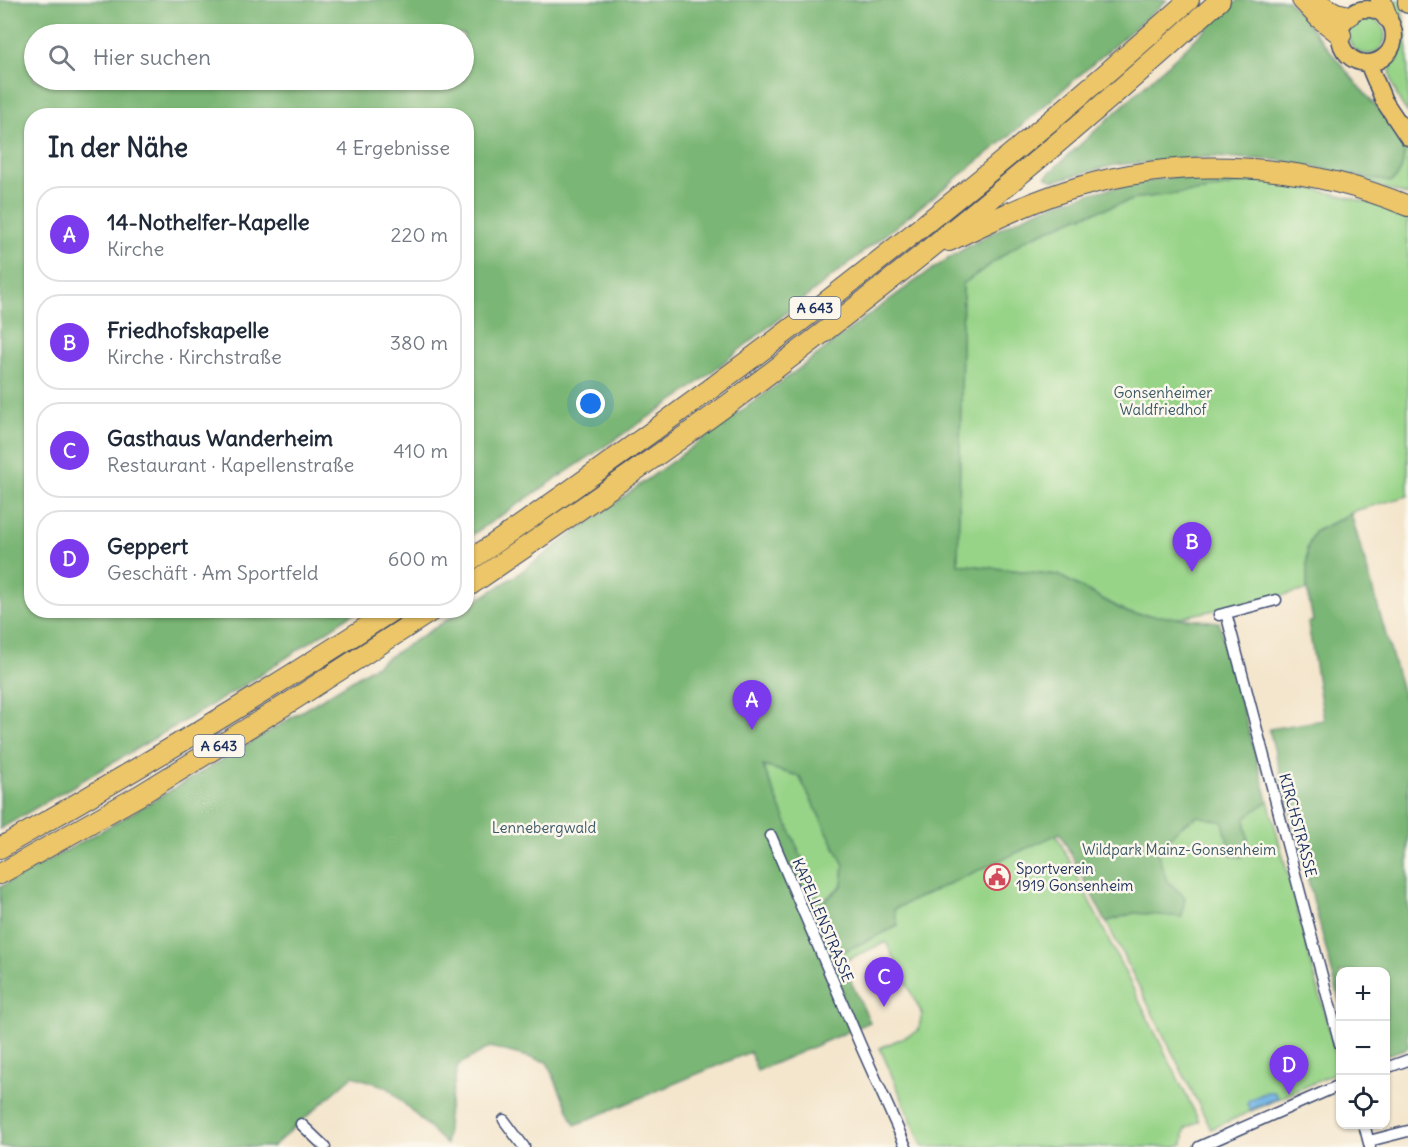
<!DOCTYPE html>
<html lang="de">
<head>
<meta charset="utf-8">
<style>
  body { margin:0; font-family:Delius,sans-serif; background:#f2f2f3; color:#1f2937 }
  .controls { position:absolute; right:18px; bottom:18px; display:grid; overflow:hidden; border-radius:12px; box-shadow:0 2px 4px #0004 }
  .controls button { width:54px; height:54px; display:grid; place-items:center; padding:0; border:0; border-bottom:2px solid #e0e1e3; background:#fff; color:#1f2937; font:30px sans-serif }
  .you { position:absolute; left:591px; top:404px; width:21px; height:21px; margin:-15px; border:4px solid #fff; border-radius:50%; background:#1a73e8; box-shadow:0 0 0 9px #1a73e833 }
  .badge { display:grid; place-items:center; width:39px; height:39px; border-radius:50%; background:#7c3aed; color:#fff; font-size:20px; font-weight:700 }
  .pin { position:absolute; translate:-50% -50px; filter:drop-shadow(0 2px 3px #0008) }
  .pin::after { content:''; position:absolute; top:32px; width:21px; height:18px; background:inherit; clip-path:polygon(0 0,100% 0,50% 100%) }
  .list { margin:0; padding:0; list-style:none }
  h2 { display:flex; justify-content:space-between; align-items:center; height:78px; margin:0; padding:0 24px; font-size:26px }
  h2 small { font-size:20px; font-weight:400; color:#747a83 }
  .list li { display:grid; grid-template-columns:39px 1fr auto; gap:18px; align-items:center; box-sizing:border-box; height:96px; margin:0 12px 12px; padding:0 12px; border:2px solid #e0e1e3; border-radius:24px }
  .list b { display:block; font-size:22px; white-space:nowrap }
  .list p { margin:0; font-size:20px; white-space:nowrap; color:#747a83 }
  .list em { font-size:20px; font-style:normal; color:#747a83 }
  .icon { flex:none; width:33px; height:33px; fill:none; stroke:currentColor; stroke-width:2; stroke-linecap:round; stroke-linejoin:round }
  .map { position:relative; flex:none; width:1408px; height:1147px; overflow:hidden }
  .search { position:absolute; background:#fff; box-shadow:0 2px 4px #0004; left:24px; top:24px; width:450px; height:66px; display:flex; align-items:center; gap:15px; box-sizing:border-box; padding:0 21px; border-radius:33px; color:#747a83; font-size:22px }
  .panel { position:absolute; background:#fff; box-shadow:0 2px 4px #0004; left:24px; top:108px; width:450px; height:510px; border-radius:24px }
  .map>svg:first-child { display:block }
</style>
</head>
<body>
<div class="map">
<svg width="1408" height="1147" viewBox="0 0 1408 1147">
  <rect width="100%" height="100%" fill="#fbf7ec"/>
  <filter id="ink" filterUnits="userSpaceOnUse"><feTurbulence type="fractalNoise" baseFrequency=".0167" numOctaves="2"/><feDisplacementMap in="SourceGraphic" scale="12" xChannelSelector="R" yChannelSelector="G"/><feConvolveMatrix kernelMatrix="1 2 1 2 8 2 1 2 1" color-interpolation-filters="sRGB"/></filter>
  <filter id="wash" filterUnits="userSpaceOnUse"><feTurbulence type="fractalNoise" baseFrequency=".008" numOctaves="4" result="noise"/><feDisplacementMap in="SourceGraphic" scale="24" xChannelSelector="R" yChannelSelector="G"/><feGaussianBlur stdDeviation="1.35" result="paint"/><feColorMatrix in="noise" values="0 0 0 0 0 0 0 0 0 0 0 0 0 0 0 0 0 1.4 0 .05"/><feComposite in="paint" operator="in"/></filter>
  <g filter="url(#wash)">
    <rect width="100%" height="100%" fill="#f4e6cd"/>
    <path fill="#98d488" stroke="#5a8273" stroke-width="1.5" d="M 1387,0 L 1401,0 L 1408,52 L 1408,113 C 1398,100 1386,77 1392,61 C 1395,51 1402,45 1401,34 C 1400,22 1391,11 1387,0 Z
      M1349 36a18 18 0 1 1 36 0a18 18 0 1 1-36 0Z
      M 1405,142 L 1408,146 L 1408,196 L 1341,173 L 1390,182 C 1405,176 1403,156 1405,142 Z
      M 1253,180 C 1307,185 1357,198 1408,215 L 1408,496 L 1357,510 L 1314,532 L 1307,549 L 1307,590 L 1150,624 L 1058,575 L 958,564 L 963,283 L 1025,240 L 1078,217 L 1139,198 L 1211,190 Z
      M 763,766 L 799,776 L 844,865 L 842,885 L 820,904 Z
      M 1265,789 L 1339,1067 L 1336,1073 L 1211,1129 L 1061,832 Z
      M 1056,834 L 1199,1121 L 1185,1129 L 1183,1144 L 1175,1147 L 923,1147 L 880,1048 L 918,1031 L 922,1014 L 886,942 L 842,962 L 838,954 L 898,926 L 894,909 Z"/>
    <path fill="#7ab674" stroke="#4a7269" stroke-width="1.5" fill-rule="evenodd" d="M 0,0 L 1167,0 L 1001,143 L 685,393 L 467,538 L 466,116 L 32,116 L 32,610 L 357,611 L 245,685 L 0,829 ZM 464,34 L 464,80 L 34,80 L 34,34 Z
      M 1238,0 L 1288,0 L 1405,142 C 1403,156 1405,176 1390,182 L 1277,160 L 1208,157 L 1115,165 L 1053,181 L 1046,176 Z
      M 1178,176 L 1253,180 L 1211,190 L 1139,198 L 1078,217 L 1025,240 L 963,284 L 958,564 L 1058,575 L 1128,613 L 1219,622 L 1268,801 L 1245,818 L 1248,839 L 1242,857 L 1231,856 L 1223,822 L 1198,816 L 1181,826 L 1157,851 L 1167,881 L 1185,897 L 1182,917 L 1134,913 L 1106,922 L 1060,833 L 894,909 L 898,926 L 838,954 L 870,1022 L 757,1071 L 750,1052 L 575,1125 L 547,1062 L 490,1047 L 458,1065 L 448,1114 L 446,1144 L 387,1087 L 353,1076 L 272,1147 L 0,1147 L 0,887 C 158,802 310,708 461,611 L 466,610 L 467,607 L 518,574 C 607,509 696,444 785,379 C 866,319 943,251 1037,211 C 1082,192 1130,184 1178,176 ZM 763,766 L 799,776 L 844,865 L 842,886 L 821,904 Z
      M 1351,514 L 1408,711 L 1408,1048 L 1386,1055 L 1386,972 L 1340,972 L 1340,1003 L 1269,729 L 1324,720 L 1308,623 L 1313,621 L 1307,590 L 1307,549 L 1314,532 Z"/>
    <path fill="#6db2e3" stroke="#4470a0" stroke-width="1.5" d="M 1267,1092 L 1274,1092 L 1278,1098 L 1250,1110 L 1247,1104 L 1249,1100 Z"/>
  </g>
  <g filter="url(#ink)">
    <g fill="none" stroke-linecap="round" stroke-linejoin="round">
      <defs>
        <path id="street" d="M 1226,613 L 1340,1044
          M 1219,615 L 1276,600
          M 771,836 L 860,1044 L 906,1147
          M 1386,1068 L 1408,1060
          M 504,1120 L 524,1147
          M 301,1124 L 325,1147
          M 1364,1124 L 1370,1147
          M 1369,1141 L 1408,1131
          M 1199,1147 L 1340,1085"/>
        <path id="primary" d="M1340 36a27 27 0 1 1 54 0a27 27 0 1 1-54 0Z
          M 1368,63 L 1384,101 L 1408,137"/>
        <path id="highway" d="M 1302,0 L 1318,17 L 1341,35
          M 1312,0 L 1336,13 L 1349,16
          M 1381,0 L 1387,17
          M 1408,0 L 1408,3
          M 949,241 C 991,221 1033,200 1079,187 C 1186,155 1305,163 1408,206
          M 466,563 C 718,390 962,205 1189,0
          M 466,588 C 555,527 644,466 730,403 C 900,277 1064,142 1220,0
          M 0,848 C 133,772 264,694 393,610
          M 0,874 L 140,795 L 295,699 L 433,610"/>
      </defs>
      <use href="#street" stroke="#3c4a6f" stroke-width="13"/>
      <use href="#primary" stroke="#3c4a6f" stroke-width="19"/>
      <use href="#highway" stroke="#3c4a6f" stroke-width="22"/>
      <use href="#street" stroke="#fff" stroke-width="10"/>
      <use href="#primary" stroke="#ecc669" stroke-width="16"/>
      <use href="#highway" stroke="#ecc669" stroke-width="20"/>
    </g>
  </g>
  <defs>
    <symbol id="civic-ring" viewBox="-11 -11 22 22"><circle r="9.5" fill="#fbf7ec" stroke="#d1495b" stroke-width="1.5"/><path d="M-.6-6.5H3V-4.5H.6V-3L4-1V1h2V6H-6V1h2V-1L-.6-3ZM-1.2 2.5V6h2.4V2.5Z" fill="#d1495b"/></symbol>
  </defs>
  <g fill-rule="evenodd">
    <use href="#civic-ring" x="982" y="862" width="30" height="30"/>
  </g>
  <g text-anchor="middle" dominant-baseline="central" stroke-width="5" stroke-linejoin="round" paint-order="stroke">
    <g fill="#fbf7ec" stroke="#5e6b89" stroke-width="1.5">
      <rect x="789.5" y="297" width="51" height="22" rx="4.5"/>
      <rect x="193.5" y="735" width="51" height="22" rx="4.5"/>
    </g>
    <g font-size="14" font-weight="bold" fill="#1b2f5e">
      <text x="815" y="308">A 643</text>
      <text x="219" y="746">A 643</text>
    </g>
    <g font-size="15" fill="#3a5868" stroke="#fbf7ec">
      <text x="1163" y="392">Gonsenheimer<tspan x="1163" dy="17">Waldfriedhof</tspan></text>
      <text x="544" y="827">Lennebergwald</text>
      <text x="1179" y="849">Wildpark Mainz-Gonsenheim</text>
    </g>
    <g font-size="15" fill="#1b2f5e" stroke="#fbf7ec">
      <text transform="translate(1298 825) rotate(75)">KIRCHSTRASSE</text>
      <text transform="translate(823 920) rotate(67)">KAPELLENSTRASSE</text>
    </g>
    <g font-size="15" fill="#1b2f5e" stroke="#fbf7ec" text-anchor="start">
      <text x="1016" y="868">Sportverein<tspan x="1016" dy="17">1919 Gonsenheim</tspan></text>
    </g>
  </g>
</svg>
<div class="controls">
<button>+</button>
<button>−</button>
<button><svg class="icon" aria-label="locate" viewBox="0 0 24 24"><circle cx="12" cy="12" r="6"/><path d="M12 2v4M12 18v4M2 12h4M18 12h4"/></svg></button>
</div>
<div class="you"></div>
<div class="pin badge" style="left:752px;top:730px">A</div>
<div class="pin badge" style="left:1192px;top:572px">B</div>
<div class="pin badge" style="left:884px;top:1007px">C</div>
<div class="pin badge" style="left:1289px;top:1095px">D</div>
<div class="search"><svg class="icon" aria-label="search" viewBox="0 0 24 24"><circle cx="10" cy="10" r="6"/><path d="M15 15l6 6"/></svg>Hier suchen</div>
<section class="panel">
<h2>In der Nähe<small>4 Ergebnisse</small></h2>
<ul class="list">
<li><span class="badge">A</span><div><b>14-Nothelfer-Kapelle</b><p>Kirche</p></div><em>220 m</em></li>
<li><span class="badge">B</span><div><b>Friedhofskapelle</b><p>Kirche · Kirchstraße</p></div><em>380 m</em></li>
<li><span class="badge">C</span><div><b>Gasthaus Wanderheim</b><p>Restaurant · Kapellenstraße</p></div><em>410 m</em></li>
<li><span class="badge">D</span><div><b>Geppert</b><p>Geschäft · Am Sportfeld</p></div><em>600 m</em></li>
</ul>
</section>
</div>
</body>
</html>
